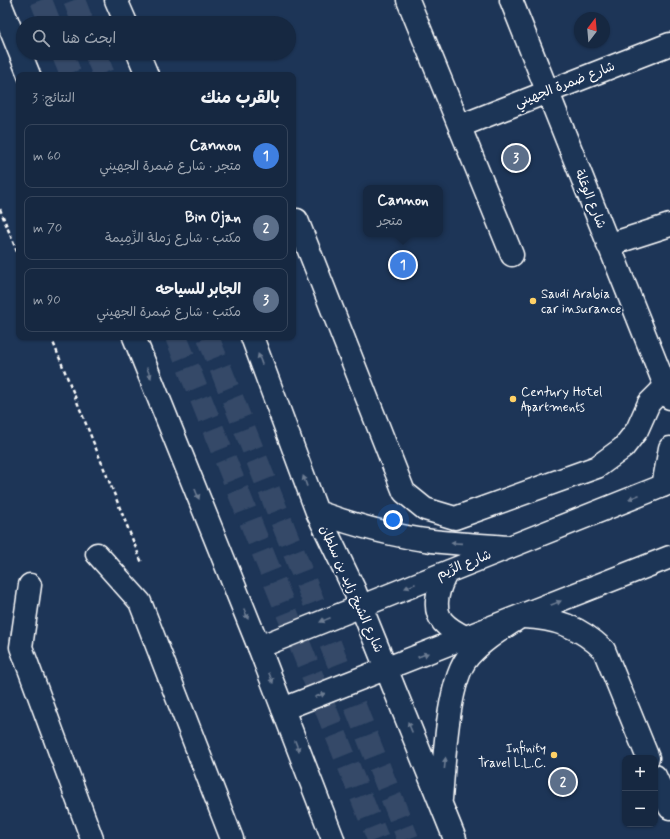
<!DOCTYPE html>
<html lang="ar">
<head>
<meta charset="utf-8">
<style>
  body { margin:0; font-family:Mynerve,"Playpen Sans Arabic",sans-serif; background:#23344c; color:#f1f3f6; direction:rtl }
  .controls { position:absolute; right:12px; bottom:12px; display:grid; overflow:hidden; border-radius:8px; box-shadow:0 1px 3px #0004 }
  .controls button { width:36px; height:36px; display:grid; place-items:center; padding:0; border:0; border-bottom:1px solid #35445a; background:#162841; color:#f1f3f6; font:20px sans-serif }
  .compass { position:absolute; left:574px; top:12px; width:36px; height:36px; border-radius:50%; background:#162841; box-shadow:0 1px 3px #0004; rotate:16deg }
  .you { position:absolute; left:393px; top:520px; width:14px; height:14px; margin:-10px; border:3px solid #fff; border-radius:50%; background:#1a73e8; box-shadow:0 0 0 6px #1a73e833 }
  .badge { display:grid; place-items:center; width:26px; height:26px; border-radius:50%; background:#ffd166; color:#fff; font-size:13px; font-weight:700 }
  .pin { position:absolute; translate:-50% -50%; border:2px solid #fff; box-shadow:0 1px 4px #0006 }
  .popup { position:absolute; left:363px; top:185px; width:80px; height:52px; box-sizing:border-box; display:grid; place-content:center; border-radius:8px; background:#162841; filter:drop-shadow(0 1px 3px #0005); font-size:13px; white-space:nowrap; color:#9ea6b1 }
  .popup b { font-size:15px; color:#f1f3f6 }
  .popup::after { content:''; position:absolute; left:50%; top:100%; margin-left:-8px; border:8px solid transparent; border-top-color:#162841 }
  .list { margin:0; padding:0; list-style:none }
  h2 { display:flex; justify-content:space-between; align-items:center; height:52px; margin:0; padding:0 16px; font-size:17px }
  h2 small { font-size:13px; font-weight:400; color:#9ea6b1 }
  .list li { display:grid; grid-template-columns:26px 1fr auto; gap:12px; align-items:center; box-sizing:border-box; height:64px; margin:0 8px 8px; padding:0 8px; border:1px solid #35445a; border-radius:8px }
  .list b { display:block; font-size:15px; white-space:nowrap }
  .list p { margin:0; font-size:13px; white-space:nowrap; color:#9ea6b1 }
  .list em { font-size:13px; font-style:normal; color:#9ea6b1 }
  .icon { flex:none; width:22px; height:22px; fill:none; stroke:currentColor; stroke-width:2; stroke-linecap:round; stroke-linejoin:round }
  .map { position:relative; flex:none; width:670px; height:839px; overflow:hidden; direction:ltr }
  .search { position:absolute; background:#162841; box-shadow:0 1px 3px #0004; left:16px; top:16px; width:280px; height:44px; display:flex; align-items:center; gap:10px; box-sizing:border-box; padding:0 14px; border-radius:22px; color:#9ea6b1; font-size:15px }
  .panel { position:absolute; background:#162841; box-shadow:0 1px 3px #0004; left:16px; top:72px; width:280px; height:268px; border-radius:8px; direction:rtl }
  .map>svg:first-child { display:block }
</style>
</head>
<body>
<div class="map">
<svg width="670" height="839" viewBox="0 0 670 839">
  <rect width="100%" height="100%" fill="#1d3557"/>
  <filter id="ink" filterUnits="userSpaceOnUse"><feTurbulence type="fractalNoise" baseFrequency=".025" numOctaves="2"/><feDisplacementMap in="SourceGraphic" scale="8" xChannelSelector="R" yChannelSelector="G"/><feConvolveMatrix kernelMatrix="1 2 1 2 8 2 1 2 1" color-interpolation-filters="sRGB"/></filter>
  <g filter="url(#ink)">
    <g fill="none" stroke-linecap="round" stroke-linejoin="round">
      <path stroke="#344968" stroke-width="22" stroke-dasharray="22 11" stroke-linecap="butt" d="M 41,0 L 50,23
        M 74,0 L 83,23
        M 62,53 L 71,75
        M 95,53 L 104,75
        M 176,337 L 378,839
        M 208,337 L 408,839"/>
      <defs>
        <path id="minor" d="M 408,0 L 512,255
          M 511,0 L 670,398
          M 460,126 L 670,44
          M 297,220 L 404,492 L 425,509 L 455,518 L 597,467 L 623,448 L 637,430 L 649,403 L 666,386
          M 608,245 L 670,225
          M 663,486 L 670,448
          M 97,554 L 140,602 L 232,839
          M 447,572 C 439,586 431,608 443,622 C 450,630 459,634 467,638
          M 30,585 L 21,647 L 92,839
          M 523,617 C 556,618 580,627 604,650 L 648,758
          M 259,647 L 670,483
          M 283,709 L 670,557
          M 655,776 L 670,808"/>
        <path id="major" d="M 116,0 L 126,23
          M 0,3 L 29,75
          M 138,53 L 147,75
          M 134,337 L 259,647 L 333,839
          M 252,337 L 317,512 L 354,589 L 455,839
          M 317,512 C 354,525 392,536 432,541 C 458,544 483,545 509,547
          M 441,799 C 444,765 447,680 469,656 C 483,640 502,629 520,617"/>
      </defs>
      <use href="#minor" stroke="#fff" stroke-width="25"/>
      <use href="#major" stroke="#fff" stroke-width="25"/>
      <path stroke="#fff" stroke-width="2.5" stroke-dasharray="4 3" stroke-linecap="butt" d="M 0,209 L 19,257
        M 51,337 L 142,563"/>
      <use href="#minor" stroke="#1d3557" stroke-width="22"/>
      <use href="#major" stroke="#1d3557" stroke-width="22"/>
    </g>
    <defs><path id="oneway-solid" d="M-6-.8H1V-3.2L6.5 0L1 3.2V.8H-6Z"/></defs>
    <g fill="#6c7c92">
      <use href="#oneway-solid" transform="translate(260 359) rotate(-110)"/>
      <use href="#oneway-solid" transform="translate(149 373) rotate(68)"/>
      <use href="#oneway-solid" transform="translate(305 481) rotate(-110)"/>
      <use href="#oneway-solid" transform="translate(197 494) rotate(68)"/>
      <use href="#oneway-solid" transform="translate(634 497) rotate(158)"/>
      <use href="#oneway-solid" transform="translate(456 543) rotate(-176)"/>
      <use href="#oneway-solid" transform="translate(410 586) rotate(158)"/>
      <use href="#oneway-solid" transform="translate(556 603) rotate(-22)"/>
      <use href="#oneway-solid" transform="translate(246 614) rotate(68)"/>
      <use href="#oneway-solid" transform="translate(325 620) rotate(158)"/>
      <use href="#oneway-solid" transform="translate(423 655) rotate(-21)"/>
      <use href="#oneway-solid" transform="translate(271 678) rotate(68)"/>
      <use href="#oneway-solid" transform="translate(320 695) rotate(-21)"/>
      <use href="#oneway-solid" transform="translate(410 727) rotate(-112)"/>
      <use href="#oneway-solid" transform="translate(297 746) rotate(69)"/>
      <use href="#oneway-solid" transform="translate(445 763) rotate(-84)"/>
    </g>
  </g>
  <g fill="#ffd166" stroke="#1d3557" stroke-width="1.5">
    <circle cx="533" cy="301" r="4"/>
    <circle cx="513" cy="399" r="4"/>
    <circle cx="554" cy="755" r="4"/>
  </g>
  <g text-anchor="middle" dominant-baseline="central" stroke-width="4" stroke-linejoin="round" paint-order="stroke">
    <g font-size="13" fill="#fff" stroke="#1d3557">
      <text transform="translate(565 85) rotate(-21)">شارع ضمرة الجهيني</text>
      <text transform="translate(590 199) rotate(68)">شارع الوِعَلة</text>
      <text transform="translate(464 565) rotate(-22)">شارع الرِّيم</text>
      <text transform="translate(351 589) rotate(66)">شارع الشيخ زايد بن سلطان</text>
    </g>
    <g font-size="13" fill="#fff" stroke="#1d3557" text-anchor="start">
      <text x="541" y="294">Saudi Arabia<tspan x="541" dy="15">car insurance</tspan></text>
      <text x="521" y="392">Century Hotel<tspan x="521" dy="15">Apartments</tspan></text>
      <text x="546" y="748" text-anchor="end">Infinity<tspan x="546" dy="15">Travel L.L.C.</tspan></text>
    </g>
  </g>
</svg>
<div class="controls">
<button>+</button>
<button>−</button>
</div>
<svg class="compass" viewBox="-18 -18 36 36"><path d="M0-13l5 13h-10z" fill="#e53935"/><path d="M0 13l5-13h-10z" fill="#9ea6b1"/></svg>
<div class="you"></div>
<div class="pin badge" style="left:403px;top:265px;background:#3f7fe0">1</div>
<div class="popup"><b>Cannon</b>متجر</div>
<div class="pin badge" style="left:563px;top:782px;background:#5c6f8a">2</div>
<div class="pin badge" style="left:516px;top:158px;background:#5c6f8a">3</div>
<div class="search"><svg class="icon" aria-label="search" viewBox="0 0 24 24"><circle cx="10" cy="10" r="6"/><path d="M15 15l6 6"/></svg>ابحث هنا</div>
<section class="panel">
<h2>بالقرب منك<small>النتائج: 3</small></h2>
<ul class="list">
<li><span class="badge" style="background:#3f7fe0">1</span><div><b>Cannon</b><p>متجر · شارع ضمرة الجهيني</p></div><em>60 m</em></li>
<li><span class="badge" style="background:#5c6f8a">2</span><div><b>Bin Ojan</b><p>مكتب · شارع رَملة الزِّمِيمة</p></div><em>70 m</em></li>
<li><span class="badge" style="background:#5c6f8a">3</span><div><b>الجابر للسياحه</b><p>مكتب · شارع ضمرة الجهيني</p></div><em>90 m</em></li>
</ul>
</section>
</div>
</body>
</html>
